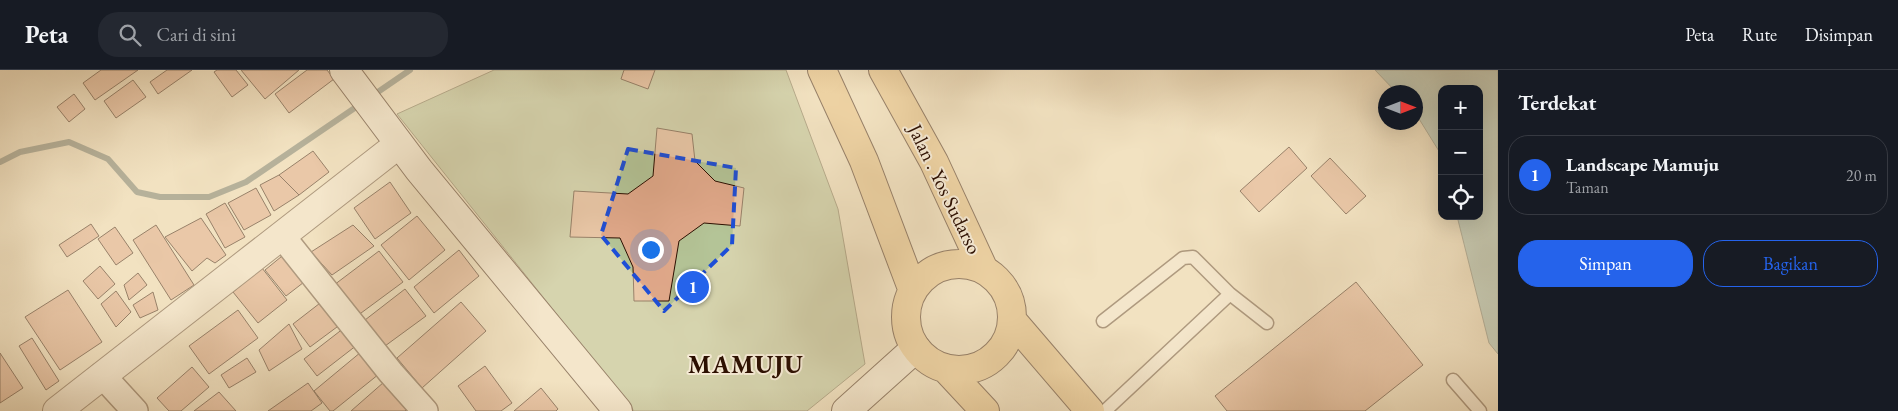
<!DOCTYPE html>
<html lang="id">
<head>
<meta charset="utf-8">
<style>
  body { margin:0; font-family:"EB Garamond",serif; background:#242831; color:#f1f3f6 }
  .controls { position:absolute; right:15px; top:15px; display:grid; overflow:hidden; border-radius:10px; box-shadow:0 5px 20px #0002 }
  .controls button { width:45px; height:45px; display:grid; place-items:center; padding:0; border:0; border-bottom:1px solid #363941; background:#171b24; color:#f1f3f6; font:25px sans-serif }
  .compass { position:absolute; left:1378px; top:15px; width:45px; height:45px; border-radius:50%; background:#171b24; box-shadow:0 5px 20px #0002; rotate:90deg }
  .you { position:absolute; left:650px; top:179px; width:18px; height:18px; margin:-12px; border:4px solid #fff; border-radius:50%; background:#1a73e8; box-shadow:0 0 0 8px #1a73e833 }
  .badge { display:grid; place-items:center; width:32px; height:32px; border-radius:50%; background:#2563eb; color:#fff; font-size:16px; font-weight:700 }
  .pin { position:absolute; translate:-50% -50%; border:2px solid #fff; box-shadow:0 1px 5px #0006 }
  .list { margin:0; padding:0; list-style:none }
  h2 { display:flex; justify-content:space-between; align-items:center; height:65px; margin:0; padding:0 20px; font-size:21px }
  h2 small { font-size:16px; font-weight:400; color:#9ea1a6 }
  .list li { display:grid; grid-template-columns:32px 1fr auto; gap:15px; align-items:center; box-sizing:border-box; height:80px; margin:0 10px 10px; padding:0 10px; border:1px solid #363941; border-radius:20px }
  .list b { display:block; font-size:19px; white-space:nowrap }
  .list p { margin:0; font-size:16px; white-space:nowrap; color:#9ea1a6 }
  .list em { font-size:16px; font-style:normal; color:#9ea1a6 }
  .actions { display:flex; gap:10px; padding:15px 20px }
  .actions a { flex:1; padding:11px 0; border:1px solid #2563eb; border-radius:20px; text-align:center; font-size:18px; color:#2563eb }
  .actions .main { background:#2563eb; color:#fff }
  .icon { flex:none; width:28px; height:28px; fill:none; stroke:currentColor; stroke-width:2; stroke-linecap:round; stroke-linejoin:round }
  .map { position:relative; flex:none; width:1498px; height:341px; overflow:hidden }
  header { display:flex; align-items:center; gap:30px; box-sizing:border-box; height:70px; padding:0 25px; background:#171b24; border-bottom:1px solid #363941 }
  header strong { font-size:24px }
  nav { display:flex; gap:28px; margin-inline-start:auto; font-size:18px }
  .search { width:350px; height:45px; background:#242831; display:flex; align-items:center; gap:12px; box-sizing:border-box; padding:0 18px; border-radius:20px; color:#9ea1a6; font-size:19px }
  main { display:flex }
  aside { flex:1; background:#171b24 }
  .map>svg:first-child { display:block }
</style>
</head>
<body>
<header>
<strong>Peta</strong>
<div class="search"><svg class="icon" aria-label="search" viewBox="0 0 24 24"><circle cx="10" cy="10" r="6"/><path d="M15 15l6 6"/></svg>Cari di sini</div>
<nav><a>Peta</a><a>Rute</a><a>Disimpan</a></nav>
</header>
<main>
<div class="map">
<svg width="1498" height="341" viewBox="0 0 1498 341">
  <rect width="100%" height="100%" fill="#f2e2c1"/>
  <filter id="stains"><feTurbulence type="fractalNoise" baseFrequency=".004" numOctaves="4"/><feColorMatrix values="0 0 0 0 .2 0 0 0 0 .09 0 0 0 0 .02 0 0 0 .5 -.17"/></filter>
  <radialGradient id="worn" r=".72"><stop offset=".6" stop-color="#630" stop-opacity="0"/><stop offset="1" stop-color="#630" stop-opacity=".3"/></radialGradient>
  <path fill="#b4c497" stroke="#70694c" d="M 494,0 L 786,0 L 838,139 L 865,294 L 807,341 L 634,341 L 397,44 Z"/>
  <path fill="#9bbdb4" stroke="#6e776c" d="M 1375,0 L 1498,0 L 1498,284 L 1489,273 L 1457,146 L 1479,146 L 1479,19 L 1442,19 L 1442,86 L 1416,44 L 1416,22 L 1396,22 Z"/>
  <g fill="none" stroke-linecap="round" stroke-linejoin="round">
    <path stroke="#6e776c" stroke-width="6" d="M 372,26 L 410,0
      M 0,92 L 20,82 L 69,72 L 108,89 L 137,122 L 160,127 L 209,127 L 246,112 L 362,33"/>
  </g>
  <path fill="#e1a98b" stroke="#2b0e00" d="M 101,0 L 138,0 L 95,30 L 83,13 Z
    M 167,0 L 192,0 L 158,24 L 150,12 Z
    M 217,0 L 236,0 L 248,15 L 232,27 L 214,2 Z
    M 241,0 L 299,0 L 265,29 Z
    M 307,0 L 327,0 L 334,9 L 289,43 L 275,24 Z
    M 624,0 L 655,0 L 648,19 L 621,9 Z
    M 133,10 L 146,27 L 116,48 L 104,31 Z
    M 74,24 L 85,39 L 69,52 L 57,37 Z
    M 657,58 L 692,64 L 695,91 L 715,111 L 744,118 L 740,156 L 704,153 L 679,171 L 669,231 L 634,231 L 633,197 L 620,168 L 570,167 L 574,121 L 628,124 L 653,106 Z
    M 1289,77 L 1307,98 L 1259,142 L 1240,121 Z
    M 313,81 L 329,102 L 299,125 L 279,105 Z
    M 1330,88 L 1366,126 L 1346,144 L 1311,106 Z
    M 279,105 L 299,125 L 274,141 L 260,115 Z
    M 390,112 L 411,143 L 375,169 L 354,138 Z
    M 256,118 L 271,145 L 244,160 L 228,133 Z
    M 225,133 L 245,167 L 225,178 L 206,144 Z
    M 417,146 L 445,180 L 409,210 L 381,175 Z
    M 201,148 L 226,185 L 215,193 L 207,188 L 192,201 L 165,167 Z
    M 91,154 L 99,166 L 67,187 L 59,175 Z
    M 156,155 L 194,215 L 171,230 L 133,170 Z
    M 353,155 L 374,176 L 332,205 L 311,182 Z
    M 115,157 L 133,183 L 116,195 L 98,169 Z
    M 459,180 L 479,206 L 434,243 L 414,217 Z
    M 379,181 L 403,212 L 357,246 L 334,215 Z
    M 287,182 L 308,209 L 286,226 L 265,200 Z
    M 100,196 L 115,214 L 98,229 L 83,211 Z
    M 262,198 L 287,230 L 258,253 L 233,222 Z
    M 138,203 L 147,215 L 129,230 L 124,215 Z
    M 1356,212 L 1423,295 L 1365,341 L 1227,341 L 1215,326 Z
    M 405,219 L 426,246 L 385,276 L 365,250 Z
    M 68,220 L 102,272 L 60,300 L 25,247 Z
    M 116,221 L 131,242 L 116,257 L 101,234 Z
    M 153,222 L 158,240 L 140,248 L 133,235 Z
    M 324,230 L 341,254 L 310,277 L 293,254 Z
    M 461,232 L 486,261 L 422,318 L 397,288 Z
    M 238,240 L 258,268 L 209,304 L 189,276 Z
    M 289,254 L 302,279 L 269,301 L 259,280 Z
    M 344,258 L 357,275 L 317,306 L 304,289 Z
    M 32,268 L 59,311 L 46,320 L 19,276 Z
    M 361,282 L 379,304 L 333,341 L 330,341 L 314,321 Z
    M 0,283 L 23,318 L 0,333 Z
    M 247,288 L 256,302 L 229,318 L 221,305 Z
    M 485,296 L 512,333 L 501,341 L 476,341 L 458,316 Z
    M 192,297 L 209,317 L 181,341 L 169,341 L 157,328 Z
    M 384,312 L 407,339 L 405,341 L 351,341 Z
    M 308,313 L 322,333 L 311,341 L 268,341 Z
    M 541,318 L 558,339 L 556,341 L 514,341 Z
    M 219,322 L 236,341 L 194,341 Z"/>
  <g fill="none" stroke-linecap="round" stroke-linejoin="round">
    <defs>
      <path id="service" d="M 1103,251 L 1183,188 L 1193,187 L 1230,224 L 1267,253
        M 1453,310 L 1480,341
        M 1105,341 L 1230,224"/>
      <path id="minor" d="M 282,166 L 391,303 L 425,341
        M 102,305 L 135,341"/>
      <path id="tertiary" d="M 57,341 L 399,74"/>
      <path id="secondary" d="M 344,0 L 419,100 L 618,341
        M 846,341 L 916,278"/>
      <path id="trunk" d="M 822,0 L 864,91 L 913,221
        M 883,0 L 934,92 L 984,200
        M906 247a53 53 0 1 1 106 0a53 53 0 1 1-106 0Z
        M 1012,250 L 1090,341
        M 945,298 L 985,341"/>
    </defs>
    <use href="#service" stroke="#5d4330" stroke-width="15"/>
    <use href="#minor" stroke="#5d4330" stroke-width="28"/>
    <use href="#tertiary" stroke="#5d4330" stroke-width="30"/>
    <use href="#secondary" stroke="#2b0e00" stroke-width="30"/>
    <use href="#trunk" stroke="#2b0e00" stroke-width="30"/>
    <use href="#service" stroke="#f7ecd7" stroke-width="12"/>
    <use href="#minor" stroke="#f7ecd7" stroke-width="25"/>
    <use href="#tertiary" stroke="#f7ecd7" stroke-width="28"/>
    <use href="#secondary" stroke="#f7ecd7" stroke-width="28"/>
    <use href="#trunk" stroke="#e9c180" stroke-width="28"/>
  </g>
  <path d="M0 0H1498V341H0ZM 628,79 L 736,98 L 732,175 L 664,241 L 601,165 Z" fill="#f2e2c1" fill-opacity=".55" fill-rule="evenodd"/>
  <path fill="none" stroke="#1d4ed8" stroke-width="4" stroke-dasharray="10 6" stroke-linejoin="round" d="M 628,79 L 736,98 L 732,175 L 664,241 L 601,165 Z"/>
  <g text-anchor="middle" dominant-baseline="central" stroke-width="4" stroke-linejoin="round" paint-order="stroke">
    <g font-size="20" fill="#2b0e00" stroke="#f7ecd7">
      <text transform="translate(945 119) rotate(64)">Jalan . Yos Sudarso</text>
    </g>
    <g font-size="25" font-weight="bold" letter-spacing="1" fill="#2b0e00" stroke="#f7ecd7">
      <text x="746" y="294">MAMUJU</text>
    </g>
  </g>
  <rect width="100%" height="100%" filter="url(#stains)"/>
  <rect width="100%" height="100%" fill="url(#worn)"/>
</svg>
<div class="controls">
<button>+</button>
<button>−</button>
<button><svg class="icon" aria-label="locate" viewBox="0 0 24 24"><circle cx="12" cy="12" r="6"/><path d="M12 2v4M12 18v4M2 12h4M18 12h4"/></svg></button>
</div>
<svg class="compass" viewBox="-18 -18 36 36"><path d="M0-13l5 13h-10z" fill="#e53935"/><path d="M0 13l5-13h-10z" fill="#9ea1a6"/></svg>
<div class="you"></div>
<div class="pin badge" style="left:693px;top:217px">1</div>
</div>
<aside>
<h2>Terdekat<small></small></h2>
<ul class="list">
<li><span class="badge">1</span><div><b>Landscape Mamuju</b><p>Taman</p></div><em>20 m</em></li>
</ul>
<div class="actions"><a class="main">Simpan</a><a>Bagikan</a></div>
</aside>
</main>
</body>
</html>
